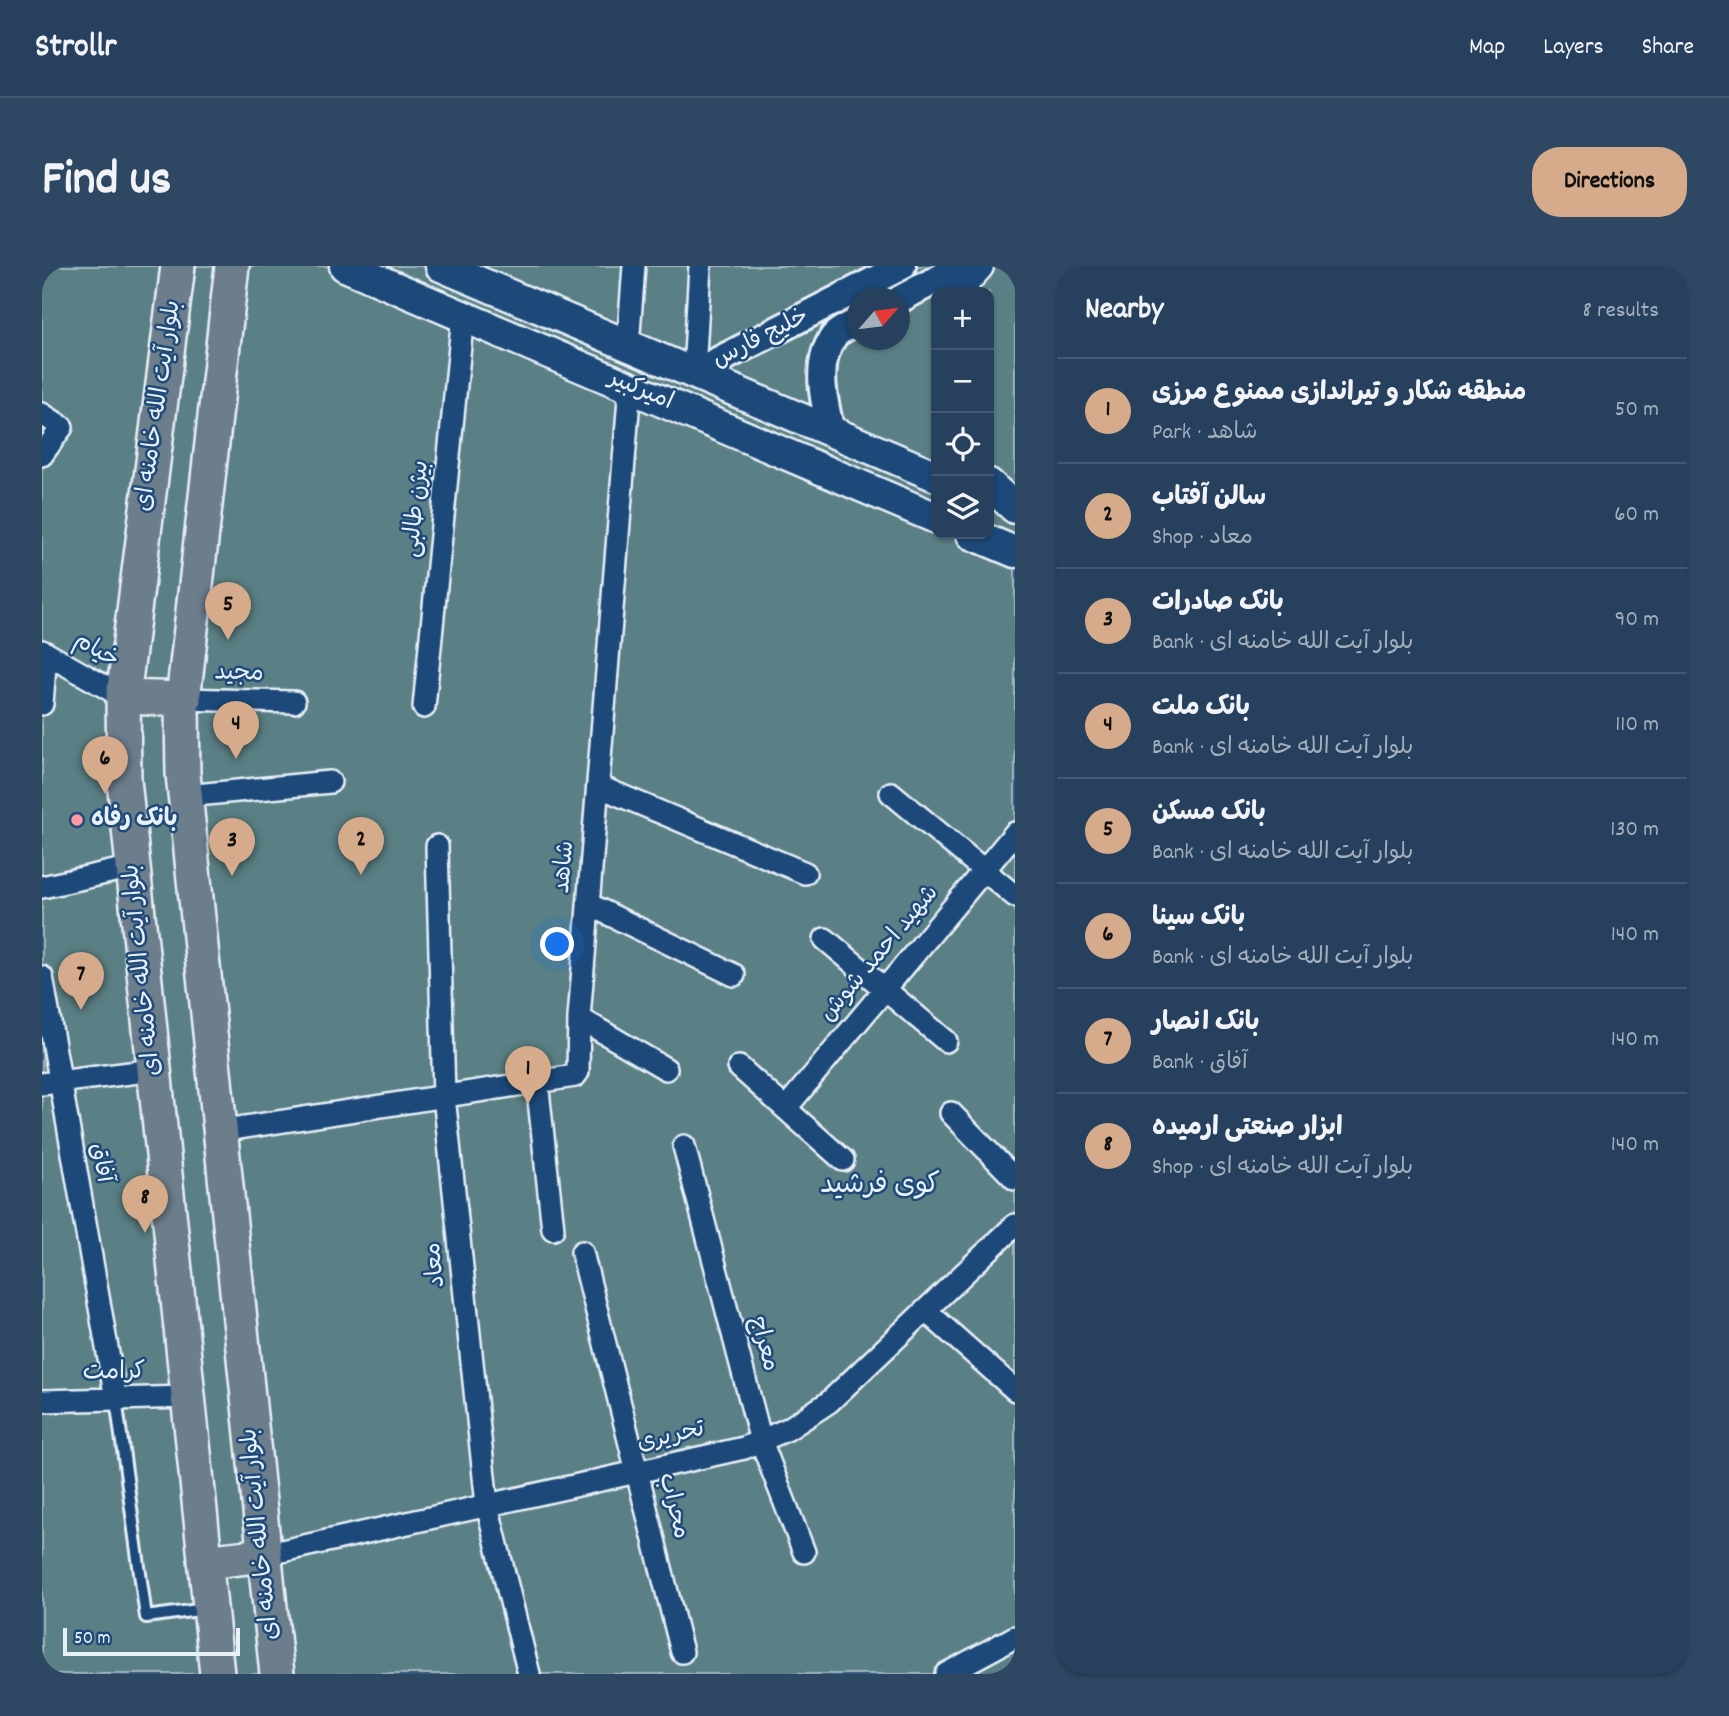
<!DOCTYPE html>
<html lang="en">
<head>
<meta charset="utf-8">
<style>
  body { margin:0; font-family:Dekko,"Playpen Sans Arabic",sans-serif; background:#2e4763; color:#f1f3f6 }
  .controls { position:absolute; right:21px; top:21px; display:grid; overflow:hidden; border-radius:14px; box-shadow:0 2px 5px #0004 }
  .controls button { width:63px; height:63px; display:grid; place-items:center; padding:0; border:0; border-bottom:2px solid #425972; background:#26405d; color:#f1f3f6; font:35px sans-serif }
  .compass { position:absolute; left:805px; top:21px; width:63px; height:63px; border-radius:50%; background:#26405d; box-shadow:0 2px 5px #0004; rotate:62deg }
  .scale { position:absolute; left:21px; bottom:18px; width:177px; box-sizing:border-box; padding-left:7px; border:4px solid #e8f1f8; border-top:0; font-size:19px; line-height:24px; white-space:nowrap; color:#e8f1f8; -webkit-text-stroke:5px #1f4a7a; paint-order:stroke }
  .you { position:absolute; left:516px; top:679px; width:24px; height:24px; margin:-18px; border:5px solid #fff; border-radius:50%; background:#1a73e8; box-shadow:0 0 0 10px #1a73e833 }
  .badge { display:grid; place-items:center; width:46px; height:46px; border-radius:50%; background:#d6ab8b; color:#111; font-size:23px; font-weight:700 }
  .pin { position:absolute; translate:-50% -58px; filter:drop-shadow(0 2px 4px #0008) }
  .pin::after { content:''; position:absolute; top:37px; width:24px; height:21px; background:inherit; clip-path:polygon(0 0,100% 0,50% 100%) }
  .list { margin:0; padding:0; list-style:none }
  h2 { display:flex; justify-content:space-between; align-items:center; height:91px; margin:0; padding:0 28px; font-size:30px }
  h2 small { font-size:23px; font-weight:400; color:#a4afbc }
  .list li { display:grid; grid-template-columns:46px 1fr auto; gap:21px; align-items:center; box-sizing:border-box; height:105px; padding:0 28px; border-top:2px solid #425972 }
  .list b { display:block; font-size:26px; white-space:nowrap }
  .list p { margin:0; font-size:23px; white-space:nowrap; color:#a4afbc }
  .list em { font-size:23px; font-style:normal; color:#a4afbc }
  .icon { flex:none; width:38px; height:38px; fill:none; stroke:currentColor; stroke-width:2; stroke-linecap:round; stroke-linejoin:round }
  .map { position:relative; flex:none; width:973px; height:1408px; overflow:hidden; border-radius:28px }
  header { display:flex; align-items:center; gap:42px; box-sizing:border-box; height:98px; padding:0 35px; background:#26405d; border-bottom:2px solid #425972 }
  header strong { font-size:33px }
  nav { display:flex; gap:38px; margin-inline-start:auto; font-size:24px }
  .intro { display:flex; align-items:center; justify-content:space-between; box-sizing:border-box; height:168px; padding:0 42px }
  h1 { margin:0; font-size:49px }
  .button { padding:18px 32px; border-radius:28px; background:#d6ab8b; color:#111; font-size:24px; font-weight:700 }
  main { display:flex; gap:42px; padding:0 42px }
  aside { flex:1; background:#26405d; border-radius:28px; box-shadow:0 2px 5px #0004 }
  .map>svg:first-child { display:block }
</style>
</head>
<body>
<header>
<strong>Strollr</strong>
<nav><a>Map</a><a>Layers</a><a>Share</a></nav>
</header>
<div class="intro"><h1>Find us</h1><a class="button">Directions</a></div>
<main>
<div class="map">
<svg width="973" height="1408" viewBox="0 0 973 1408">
  <rect width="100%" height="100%" fill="#33567c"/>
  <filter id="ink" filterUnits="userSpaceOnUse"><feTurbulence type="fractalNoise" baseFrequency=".0143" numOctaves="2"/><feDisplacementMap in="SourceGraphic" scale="14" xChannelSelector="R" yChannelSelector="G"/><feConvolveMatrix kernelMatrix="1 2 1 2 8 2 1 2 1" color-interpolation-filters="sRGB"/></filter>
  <g filter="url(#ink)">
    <path fill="#5a7f84" stroke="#a1b8be" stroke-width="2" fill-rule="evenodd" d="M 0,0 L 973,0 L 973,1408 L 0,1408 ZM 894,26 L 947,26 L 947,268 L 894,268 ZM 816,32 L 858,32 L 858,74 L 816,74 Z"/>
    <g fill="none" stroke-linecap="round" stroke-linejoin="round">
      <defs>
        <path id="service" d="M 74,1133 L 104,1351 L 164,1343"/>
        <path id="minor" d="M 586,80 L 592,0
          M 652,107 L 658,0
          M 0,148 L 20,161 L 0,189
          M 0,385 L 81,431
          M 142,433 L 252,436
          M 0,438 L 4,387
          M 382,441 L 421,49
          M 556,520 L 763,607
          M 849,527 L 973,630
          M 144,530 L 288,516
          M 395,580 L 402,830 L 445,1239 L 487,1408
          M 0,621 L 91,601
          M 546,638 L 692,709
          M 783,673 L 904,775
          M 0,711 L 74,1133
          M 537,752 L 624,803
          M 697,801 L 801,894
          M 495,815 L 511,963
          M 0,818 L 112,804
          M 744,842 L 973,567
          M 909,847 L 973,913
          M 177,865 L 533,810 L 536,806 L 537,752 L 588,120
          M 642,880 L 719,1175 L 762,1286
          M 540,986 L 640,1386
          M 884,1045 L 973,1124
          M 0,1135 L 145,1131
          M 222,1289 L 702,1182 L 746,1163 L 787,1136 L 973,959
          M 904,1408 L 973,1371"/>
        <path id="tertiary" d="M 858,33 L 920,0
          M 652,107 L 860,0
          M 789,165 C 782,136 772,97 792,70 C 797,64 809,59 816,56"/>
        <path id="secondary" d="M 303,0 L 894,252
          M 399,0 L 894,210
          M 919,26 L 924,13 L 936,0
          M 947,218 L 973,242
          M 930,268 L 973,286"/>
        <path id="primary" d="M 136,0 L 81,431 L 82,514 L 175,1408
          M 190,0 L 140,443 L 141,508 L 235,1408
          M 81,431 L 142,433
          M 163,1296 L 222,1289"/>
      </defs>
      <use href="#service" stroke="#e8f1f8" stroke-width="16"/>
      <use href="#minor" stroke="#e8f1f8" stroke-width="26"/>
      <use href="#tertiary" stroke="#e8f1f8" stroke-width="32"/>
      <use href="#secondary" stroke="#e8f1f8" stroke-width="35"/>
      <use href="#primary" stroke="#e8f1f8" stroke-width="38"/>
      <use href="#service" stroke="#1f4a7a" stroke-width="10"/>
      <use href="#minor" stroke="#1f4a7a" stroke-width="21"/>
      <use href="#tertiary" stroke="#1f4a7a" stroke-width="26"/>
      <use href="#secondary" stroke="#1f4a7a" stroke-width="30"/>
      <use href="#primary" stroke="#6c7d8c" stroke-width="33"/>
    </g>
  </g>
  <circle fill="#ff9aa2" stroke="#1f4a7a" stroke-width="2.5" cx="35" cy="554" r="7"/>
  <g text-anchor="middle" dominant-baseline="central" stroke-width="5" stroke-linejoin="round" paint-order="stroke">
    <g font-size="24" fill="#e8f1f8" stroke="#1f4a7a">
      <text transform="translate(719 73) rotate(-27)">خلیج فارس</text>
      <text transform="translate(599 125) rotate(23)">امیرکبیر</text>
      <text transform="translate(117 140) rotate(-82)">بلوار آیت الله خامنه ای</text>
      <text transform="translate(375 243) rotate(-84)">بیژن طالبی</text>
      <text transform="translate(54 385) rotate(30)">خیام</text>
      <text transform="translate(197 408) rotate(2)">مجید</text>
      <text transform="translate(523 601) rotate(-85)">شاهد</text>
      <text transform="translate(838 688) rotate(-50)">شهید احمد شوش</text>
      <text transform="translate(101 704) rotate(-96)">بلوار آیت الله خامنه ای</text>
      <text transform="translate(58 897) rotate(80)">آفاق</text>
      <text transform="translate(394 999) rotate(-96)">معاد</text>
      <text transform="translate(721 1078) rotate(75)">معراج</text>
      <text transform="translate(72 1107) rotate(-1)">کرامت</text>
      <text transform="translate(629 1171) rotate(-13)">تحریری</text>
      <text transform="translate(631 1240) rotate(76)">محراب</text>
      <text transform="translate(219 1268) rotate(-96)">بلوار آیت الله خامنه ای</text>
    </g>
    <g font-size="24" font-weight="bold" fill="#e8f1f8" stroke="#1f4a7a" text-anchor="start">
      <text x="49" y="554">بانک رفاه</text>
    </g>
    <g font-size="28" fill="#e8f1f8" stroke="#1f4a7a">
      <text x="838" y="921">کوی فرشید</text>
    </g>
  </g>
</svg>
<div class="controls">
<button>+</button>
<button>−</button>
<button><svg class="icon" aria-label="locate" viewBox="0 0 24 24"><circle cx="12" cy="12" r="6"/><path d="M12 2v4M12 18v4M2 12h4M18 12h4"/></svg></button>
<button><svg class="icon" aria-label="layers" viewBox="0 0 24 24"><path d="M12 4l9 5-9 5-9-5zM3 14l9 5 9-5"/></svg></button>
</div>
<svg class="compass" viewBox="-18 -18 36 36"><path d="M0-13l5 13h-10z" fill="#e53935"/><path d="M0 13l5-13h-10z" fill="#a4afbc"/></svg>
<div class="scale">50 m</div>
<div class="you"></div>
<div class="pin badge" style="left:486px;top:838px">1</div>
<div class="pin badge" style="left:319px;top:609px">2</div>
<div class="pin badge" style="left:190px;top:610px">3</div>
<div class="pin badge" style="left:194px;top:493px">4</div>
<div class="pin badge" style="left:186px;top:374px">5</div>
<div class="pin badge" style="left:63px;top:528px">6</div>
<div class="pin badge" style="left:39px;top:744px">7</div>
<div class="pin badge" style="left:103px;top:967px">8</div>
</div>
<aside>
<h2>Nearby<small>8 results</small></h2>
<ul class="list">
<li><span class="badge">1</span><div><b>منطقه شکار و تیراندازی ممنوع مرزی</b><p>Park · شاهد</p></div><em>50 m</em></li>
<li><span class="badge">2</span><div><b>سالن آفتاب</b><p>Shop · معاد</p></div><em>60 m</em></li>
<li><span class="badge">3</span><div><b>بانک صادرات</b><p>Bank · بلوار آیت الله خامنه ای</p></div><em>90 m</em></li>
<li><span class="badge">4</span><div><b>بانک ملت</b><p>Bank · بلوار آیت الله خامنه ای</p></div><em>110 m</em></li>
<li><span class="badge">5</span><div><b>بانک مسکن</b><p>Bank · بلوار آیت الله خامنه ای</p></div><em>130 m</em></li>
<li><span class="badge">6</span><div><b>بانک سینا</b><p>Bank · بلوار آیت الله خامنه ای</p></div><em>140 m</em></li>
<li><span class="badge">7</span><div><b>بانک انصار</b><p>Bank · آفاق</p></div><em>140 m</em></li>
<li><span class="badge">8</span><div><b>ابزار صنعتی ارمیده</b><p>Shop · بلوار آیت الله خامنه ای</p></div><em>140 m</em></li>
</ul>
</aside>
</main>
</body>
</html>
